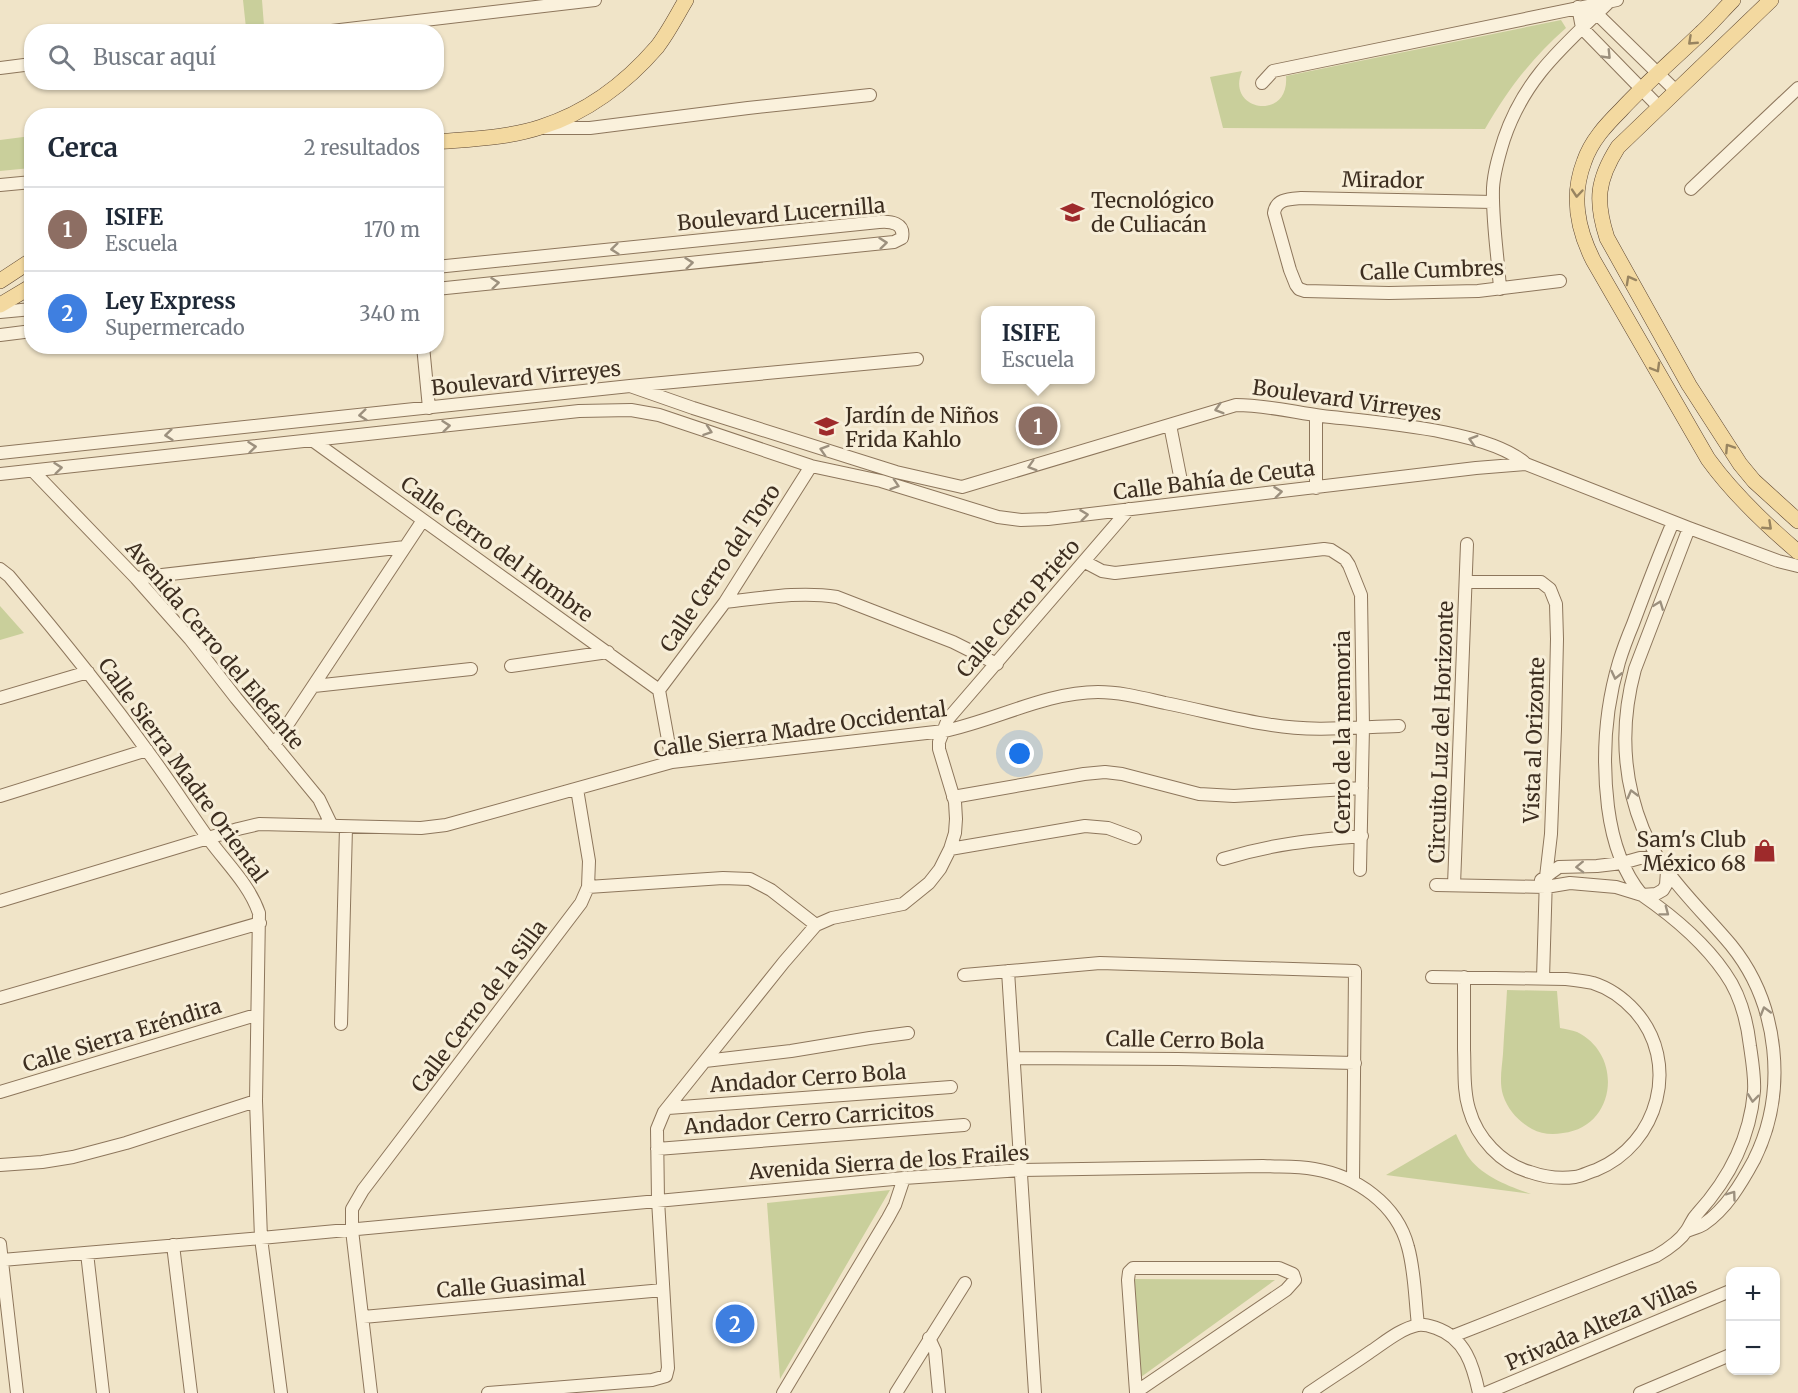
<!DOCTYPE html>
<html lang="es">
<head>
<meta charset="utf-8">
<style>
  body { margin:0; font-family:Merriweather,serif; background:#f2f2f3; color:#1f2937 }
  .controls { position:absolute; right:18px; bottom:18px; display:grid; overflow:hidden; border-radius:12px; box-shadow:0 2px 4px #0004 }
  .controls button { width:54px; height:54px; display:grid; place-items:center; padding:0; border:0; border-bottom:2px solid #e0e1e3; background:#fff; color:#1f2937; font:30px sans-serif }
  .you { position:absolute; left:1020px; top:754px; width:21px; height:21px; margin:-15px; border:4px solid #fff; border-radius:50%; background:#1a73e8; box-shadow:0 0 0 9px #1a73e833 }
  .badge { display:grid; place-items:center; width:39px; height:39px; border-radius:50%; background:#7c3aed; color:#fff; font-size:20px; font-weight:700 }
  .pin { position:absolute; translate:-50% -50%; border:3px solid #fff; box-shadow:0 2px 6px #0006 }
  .popup { position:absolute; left:981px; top:306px; width:114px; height:78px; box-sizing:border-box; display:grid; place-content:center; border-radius:12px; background:#fff; filter:drop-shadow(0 2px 4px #0005); font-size:20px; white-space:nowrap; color:#747a83 }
  .popup b { font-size:22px; color:#1f2937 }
  .popup::after { content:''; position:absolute; left:50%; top:100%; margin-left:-12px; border:12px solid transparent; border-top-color:#fff }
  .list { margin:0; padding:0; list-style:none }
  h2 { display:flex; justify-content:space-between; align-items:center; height:78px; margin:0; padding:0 24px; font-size:26px }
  h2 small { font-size:20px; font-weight:400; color:#747a83 }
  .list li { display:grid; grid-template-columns:39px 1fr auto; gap:18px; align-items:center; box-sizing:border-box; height:84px; padding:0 24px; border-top:2px solid #e0e1e3 }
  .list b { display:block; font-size:22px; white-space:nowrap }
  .list p { margin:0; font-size:20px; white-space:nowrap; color:#747a83 }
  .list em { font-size:20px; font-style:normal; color:#747a83 }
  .icon { flex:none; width:33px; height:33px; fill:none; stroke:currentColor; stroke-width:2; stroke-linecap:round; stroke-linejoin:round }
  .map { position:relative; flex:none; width:1798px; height:1393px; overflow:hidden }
  .search { position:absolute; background:#fff; box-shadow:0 2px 4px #0004; left:24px; top:24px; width:420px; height:66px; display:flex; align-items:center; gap:15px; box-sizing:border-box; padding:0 21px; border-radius:24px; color:#747a83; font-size:22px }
  .panel { position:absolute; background:#fff; box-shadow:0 2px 4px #0004; left:24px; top:108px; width:420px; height:246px; border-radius:24px }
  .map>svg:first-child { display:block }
</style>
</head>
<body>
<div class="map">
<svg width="1798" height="1393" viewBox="0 0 1798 1393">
  <rect width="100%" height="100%" fill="#f0e4c8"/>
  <path fill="#c9cf9b" d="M 243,0 L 262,0 L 264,26 L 246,28 Z
    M 1561,20 L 1566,28 C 1532,58 1508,89 1485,129 L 1223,128 L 1210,77 L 1242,71 C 1225,111 1290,122 1286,76 Z
    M 31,136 L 31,168 L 0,171 L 0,140 Z
    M 0,606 L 24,633 L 0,640 Z
    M 1507,990 L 1557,991 L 1560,1028 C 1565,1029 1572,1030 1577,1032 C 1624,1055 1616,1127 1563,1133 C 1552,1135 1541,1134 1532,1129 C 1518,1121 1508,1110 1503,1095 C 1499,1082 1502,1067 1503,1054 C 1504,1033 1506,1011 1507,990 Z
    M 1456,1134 C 1459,1141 1463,1148 1467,1155 C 1481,1176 1508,1186 1531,1194 L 1386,1175 Z
    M 890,1190 L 780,1379 L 767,1203 Z
    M 1132,1279 L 1275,1280 L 1141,1377 Z"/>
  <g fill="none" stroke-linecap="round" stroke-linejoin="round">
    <defs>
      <path id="minor" d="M 323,32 L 595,0
        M 0,68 L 32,64
        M 1262,83 L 1273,71 L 1617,0
        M 1659,107 L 1582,28 L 1578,7 L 1597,14 L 1676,91
        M 544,128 L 590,128 L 748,108 L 870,95
        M 0,185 L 32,182
        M 1691,189 L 1798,88
        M 1493,202 L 1301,198 C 1289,199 1276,199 1274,213 L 1290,270 L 1296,285 L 1299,289 L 1305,291 L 1389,293 L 1478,291 L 1560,281
        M 436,267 L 879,222 C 891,221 905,223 902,238 L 894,242 L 436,289
        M 1500,289 C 1498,256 1492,222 1493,188 C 1494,171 1499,155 1504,139 C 1525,77 1564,46 1609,2
        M 0,312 L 32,309
        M 0,335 L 32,331
        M 423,346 L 429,408
        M 630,386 L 693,408 L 896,472 L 962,487 L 1236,405 C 1265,405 1293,412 1322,416 C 1373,422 1490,430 1526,464
        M 1170,425 L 1182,486
        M 312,440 L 659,690
        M 0,453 L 630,386 L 917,359
        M 33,471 L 136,578 L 190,639 L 236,698 L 319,799 L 332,826
        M 0,474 L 579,411 L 631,410 L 659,415 L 811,466 L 881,481 L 998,517 L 1021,520 L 1048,519 L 1476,468 L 1526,464 L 1689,528 L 1778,561 L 1798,566
        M 1316,488 L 1316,415
        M 1085,562 L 1102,571 L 1115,573 L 1324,549 L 1331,550 L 1345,559 L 1349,565 L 1361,595 L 1363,727 L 1360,870
        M 0,569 L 9,576 C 57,633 105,692 148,752 C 169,780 188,810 208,838 C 226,863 249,884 259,913 L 256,1101 L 261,1238 L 281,1393
        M 136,578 L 405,547
        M 1467,582 L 1541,582 L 1550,589 L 1556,604 L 1557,639 L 1555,729 L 1551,834 L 1546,877 L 1543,978
        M 725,602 C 762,598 800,591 837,597 L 953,642 L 997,664
        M 511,666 L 608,652
        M 314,686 L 471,669
        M 659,690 L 725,602 L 811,466
        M 659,690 L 672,762
        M 0,698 L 88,672
        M 274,745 L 423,520
        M 0,796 L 147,750
        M 953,797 L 1084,774 L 1105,772 L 1122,774 L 1199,794 L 1234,796 L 1362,788
        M 950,849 L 1085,826 L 1108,828 L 1135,838
        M 1223,859 C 1271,844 1313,840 1362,836
        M 1541,880 L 1559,867 L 1597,866 L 1622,863 L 1640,858 L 1658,858
        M 1436,885 L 1546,887 L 1570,883 L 1616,887 L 1642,895 L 1656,894 L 1663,890 L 1666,885 L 1667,871
        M 1454,885 L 1467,544
        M 588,887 L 723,878 L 750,879 L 771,890 L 816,925
        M 0,901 L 238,829 L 259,824 L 421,828 L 446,825 L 672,762 L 944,731 C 994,721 1046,692 1098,692 C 1121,692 1143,698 1165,703 C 1201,710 1236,720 1272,725 C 1314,732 1357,727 1399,726
        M 1008,971 L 1035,1393
        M 964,975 L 1100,963 L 1355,971 L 1353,1181
        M 1432,977 L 1566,979 C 1575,980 1584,981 1593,983 C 1609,988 1624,999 1635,1011 C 1681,1062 1659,1144 1596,1170 C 1589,1172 1582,1176 1575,1177 C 1560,1179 1544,1177 1530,1172 C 1501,1164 1477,1138 1469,1109 C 1463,1090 1465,1070 1464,1050 C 1464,1026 1464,1002 1464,977
        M 0,998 L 260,923
        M 341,1024 L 346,827
        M 1015,1058 L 1178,1059 L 1355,1063
        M 705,1061 L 791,1051 L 870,1038 L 908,1033
        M 0,1092 L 256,1015
        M 668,1108 L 951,1087
        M 657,1149 L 964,1125
        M 0,1165 L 42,1162 L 73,1157 L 126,1143 L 256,1101
        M 1687,1231 C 1692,1229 1699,1227 1704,1224 C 1726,1209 1741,1184 1754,1160 C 1788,1092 1779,1004 1731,945 C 1700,908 1662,875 1643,829 C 1622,777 1620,724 1635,669 L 1689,528
        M 0,1244 L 17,1393
        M 173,1245 L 191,1393
        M 87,1253 L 103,1393
        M 2,1260 L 261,1238 L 904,1178 L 1022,1170 L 1263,1166 C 1280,1167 1297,1166 1314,1169 C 1356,1176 1397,1204 1408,1247 C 1415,1272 1415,1300 1418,1325
        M 1133,1268 L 1279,1268 L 1293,1274 L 1295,1280 L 1286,1290 L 1136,1392 L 1128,1280 L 1129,1272 Z
        M 363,1317 L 663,1290
        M 1453,1336 L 1656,1256 C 1668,1249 1680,1241 1687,1230 C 1691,1224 1692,1219 1697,1214 C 1728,1180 1750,1138 1754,1091 C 1755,1077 1752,1060 1750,1046 C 1747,1020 1740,994 1725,973 C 1703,941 1674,917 1642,895 C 1621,870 1612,838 1608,807 C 1602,758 1605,709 1619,662 C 1623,649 1628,636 1633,624 C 1646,589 1659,555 1673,522
        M 929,1338 L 935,1351 L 939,1393
        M 371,1393 L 352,1230 L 352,1209 L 363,1190 L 581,903 L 588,887 L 589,861 L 577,789
        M 488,1393 L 652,1380 L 666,1376 L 668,1368 L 658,1200 L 657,1129 L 664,1112 L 784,962 L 816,925 L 832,918 L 903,904 L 929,883 L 940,869 L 950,849 L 955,833 L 956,819 L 955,802 L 939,749 L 939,742 L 948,719 L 1129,509
        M 783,1393 L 888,1218 L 895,1205 L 904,1178
        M 896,1393 L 965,1283
        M 1309,1393 C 1329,1379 1350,1366 1370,1352 C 1385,1342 1400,1329 1418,1325 C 1425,1324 1430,1326 1436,1328 C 1465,1338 1473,1365 1479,1393
        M 1486,1393 L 1730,1291
        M 1640,1393 L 1730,1355"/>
      <path id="major" d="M 1733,0 C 1722,11 1712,23 1701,33 C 1674,59 1646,83 1621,110 C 1606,125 1591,141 1584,162 C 1571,196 1577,228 1593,260 L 1708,459 C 1734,495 1765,524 1798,552
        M 1771,0 L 1618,147 C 1597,180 1595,201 1607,238 L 1689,385 L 1740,464 L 1754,481 L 1798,521
        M 436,142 C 471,139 508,138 541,127 C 586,113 626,83 657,47 C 668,33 677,15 686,0
        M 0,281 L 32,260
        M 0,305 L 32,286"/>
    </defs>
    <use href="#minor" stroke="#8d765c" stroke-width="14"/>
    <use href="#major" stroke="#5b4430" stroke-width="16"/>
    <use href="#minor" stroke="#faf1dc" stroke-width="12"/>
    <use href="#major" stroke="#f3d9a0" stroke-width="15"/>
  </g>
  <defs><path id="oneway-chevron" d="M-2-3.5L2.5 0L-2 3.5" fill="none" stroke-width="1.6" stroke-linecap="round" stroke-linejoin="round" transform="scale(1.5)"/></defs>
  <g stroke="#988460">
    <use href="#oneway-chevron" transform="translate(1692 41) rotate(137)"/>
    <use href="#oneway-chevron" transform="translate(1577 193) rotate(95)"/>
    <use href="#oneway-chevron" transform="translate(1630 280) rotate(-119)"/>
    <use href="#oneway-chevron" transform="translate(1656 368) rotate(60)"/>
    <use href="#oneway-chevron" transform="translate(1729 448) rotate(-123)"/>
    <use href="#oneway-chevron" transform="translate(1768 526) rotate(43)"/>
  </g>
  <g stroke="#9c907e">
    <use href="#oneway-chevron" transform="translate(1607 55) rotate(46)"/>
    <use href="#oneway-chevron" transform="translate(883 243) rotate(-6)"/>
    <use href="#oneway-chevron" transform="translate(615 249) rotate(174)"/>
    <use href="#oneway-chevron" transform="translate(689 263) rotate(-6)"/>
    <use href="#oneway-chevron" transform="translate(495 283) rotate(-6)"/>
    <use href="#oneway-chevron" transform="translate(1219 409) rotate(164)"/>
    <use href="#oneway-chevron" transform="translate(363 415) rotate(174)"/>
    <use href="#oneway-chevron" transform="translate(446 426) rotate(-6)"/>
    <use href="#oneway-chevron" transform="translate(708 431) rotate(19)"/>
    <use href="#oneway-chevron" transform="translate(169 435) rotate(174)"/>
    <use href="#oneway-chevron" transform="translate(1473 440) rotate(-164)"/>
    <use href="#oneway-chevron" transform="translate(252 447) rotate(-6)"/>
    <use href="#oneway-chevron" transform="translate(824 450) rotate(-163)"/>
    <use href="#oneway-chevron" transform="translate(1032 466) rotate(163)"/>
    <use href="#oneway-chevron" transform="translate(58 468) rotate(-6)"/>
    <use href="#oneway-chevron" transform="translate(895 485) rotate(18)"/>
    <use href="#oneway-chevron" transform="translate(1278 492) rotate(-7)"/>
    <use href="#oneway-chevron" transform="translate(1084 515) rotate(-7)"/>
    <use href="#oneway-chevron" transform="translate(1659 605) rotate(-69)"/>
    <use href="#oneway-chevron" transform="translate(1616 675) rotate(103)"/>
    <use href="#oneway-chevron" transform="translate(1632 794) rotate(-105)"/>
    <use href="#oneway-chevron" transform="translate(1580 867) rotate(178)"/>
    <use href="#oneway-chevron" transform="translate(1665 912) rotate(37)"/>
    <use href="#oneway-chevron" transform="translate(1765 1011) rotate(-106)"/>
    <use href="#oneway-chevron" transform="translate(1753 1098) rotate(97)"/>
    <use href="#oneway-chevron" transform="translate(1732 1195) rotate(-54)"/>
  </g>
  <defs>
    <symbol id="university-bare" viewBox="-9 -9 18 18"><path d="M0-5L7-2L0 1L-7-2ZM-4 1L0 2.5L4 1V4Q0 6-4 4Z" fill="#9e2a2b" stroke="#f7eed8" stroke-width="2.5" paint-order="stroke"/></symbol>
    <symbol id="school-bare" viewBox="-9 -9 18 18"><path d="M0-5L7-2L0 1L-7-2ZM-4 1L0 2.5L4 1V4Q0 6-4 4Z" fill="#9e2a2b" stroke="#f7eed8" stroke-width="2.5" paint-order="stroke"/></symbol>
    <symbol id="shop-bare" viewBox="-9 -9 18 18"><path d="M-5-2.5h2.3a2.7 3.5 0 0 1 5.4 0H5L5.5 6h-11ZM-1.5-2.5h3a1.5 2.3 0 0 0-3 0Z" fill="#9e2a2b" stroke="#f7eed8" stroke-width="2.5" paint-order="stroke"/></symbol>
  </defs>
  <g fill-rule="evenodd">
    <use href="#university-bare" x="1056" y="196" width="33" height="33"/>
    <use href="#school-bare" x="810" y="410" width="33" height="33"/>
    <use href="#shop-bare" x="1748" y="834" width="33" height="33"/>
  </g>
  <g text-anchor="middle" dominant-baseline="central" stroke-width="6" stroke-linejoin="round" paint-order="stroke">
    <g font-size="21" fill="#3d2e20" stroke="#f7eed8">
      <text transform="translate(1383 180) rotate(1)">Mirador</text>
      <text transform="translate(781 214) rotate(-5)">Boulevard Lucernilla</text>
      <text transform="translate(1432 270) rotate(-2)">Calle Cumbres</text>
      <text transform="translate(526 378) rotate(-6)">Boulevard Virreyes</text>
      <text transform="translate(1347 400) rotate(8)">Boulevard Virreyes</text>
      <text transform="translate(1214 480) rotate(-7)">Calle Bahía de Ceuta</text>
      <text transform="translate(497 549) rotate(36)">Calle Cerro del Hombre</text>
      <text transform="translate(720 568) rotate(-56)">Calle Cerro del Toro</text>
      <text transform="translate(1018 608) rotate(-49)">Calle Cerro Prieto</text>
      <text transform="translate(215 645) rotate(50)">Avenida Cerro del Elefante</text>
      <text transform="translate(800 729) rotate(-8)">Calle Sierra Madre Occidental</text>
      <text transform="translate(1342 732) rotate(-90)">Cerro de la memoria</text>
      <text transform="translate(1441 732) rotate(-88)">Circuito Luz del Horizonte</text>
      <text transform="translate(1534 740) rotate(-88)">Vista al Orizonte</text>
      <text transform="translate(183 770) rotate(54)">Calle Sierra Madre Oriental</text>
      <text transform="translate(479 1006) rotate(-53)">Calle Cerro de la Silla</text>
      <text transform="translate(122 1035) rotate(-17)">Calle Sierra Eréndira</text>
      <text transform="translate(1185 1040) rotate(1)">Calle Cerro Bola</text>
      <text transform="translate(808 1078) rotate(-4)">Andador Cerro Bola</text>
      <text transform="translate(809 1118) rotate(-4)">Andador Cerro Carricitos</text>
      <text transform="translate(889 1162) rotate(-4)">Avenida Sierra de los Frailes</text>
      <text transform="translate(511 1284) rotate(-5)">Calle Guasimal</text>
      <text transform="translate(1601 1324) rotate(-23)">Privada Alteza Villas</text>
    </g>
    <g font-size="21" fill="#3d2e20" stroke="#f7eed8" text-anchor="start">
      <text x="1091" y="200">Tecnológico<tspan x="1091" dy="24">de Culiacán</tspan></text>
      <text x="845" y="415">Jardín de Niños<tspan x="845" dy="24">Frida Kahlo</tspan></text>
      <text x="1746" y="839" text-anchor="end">Sam's Club<tspan x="1746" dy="24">México 68</tspan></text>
    </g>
  </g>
</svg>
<div class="controls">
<button>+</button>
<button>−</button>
</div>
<div class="you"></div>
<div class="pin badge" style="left:1038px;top:426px;background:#8d6e63">1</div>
<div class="popup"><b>ISIFE</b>Escuela</div>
<div class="pin badge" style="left:735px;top:1324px;background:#3f7fe0">2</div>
<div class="search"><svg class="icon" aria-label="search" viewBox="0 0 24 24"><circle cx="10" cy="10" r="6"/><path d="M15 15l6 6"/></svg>Buscar aquí</div>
<section class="panel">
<h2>Cerca<small>2 resultados</small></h2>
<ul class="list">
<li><span class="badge" style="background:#8d6e63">1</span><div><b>ISIFE</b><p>Escuela</p></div><em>170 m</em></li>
<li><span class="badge" style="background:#3f7fe0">2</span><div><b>Ley Express</b><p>Supermercado</p></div><em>340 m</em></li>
</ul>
</section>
</div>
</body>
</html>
